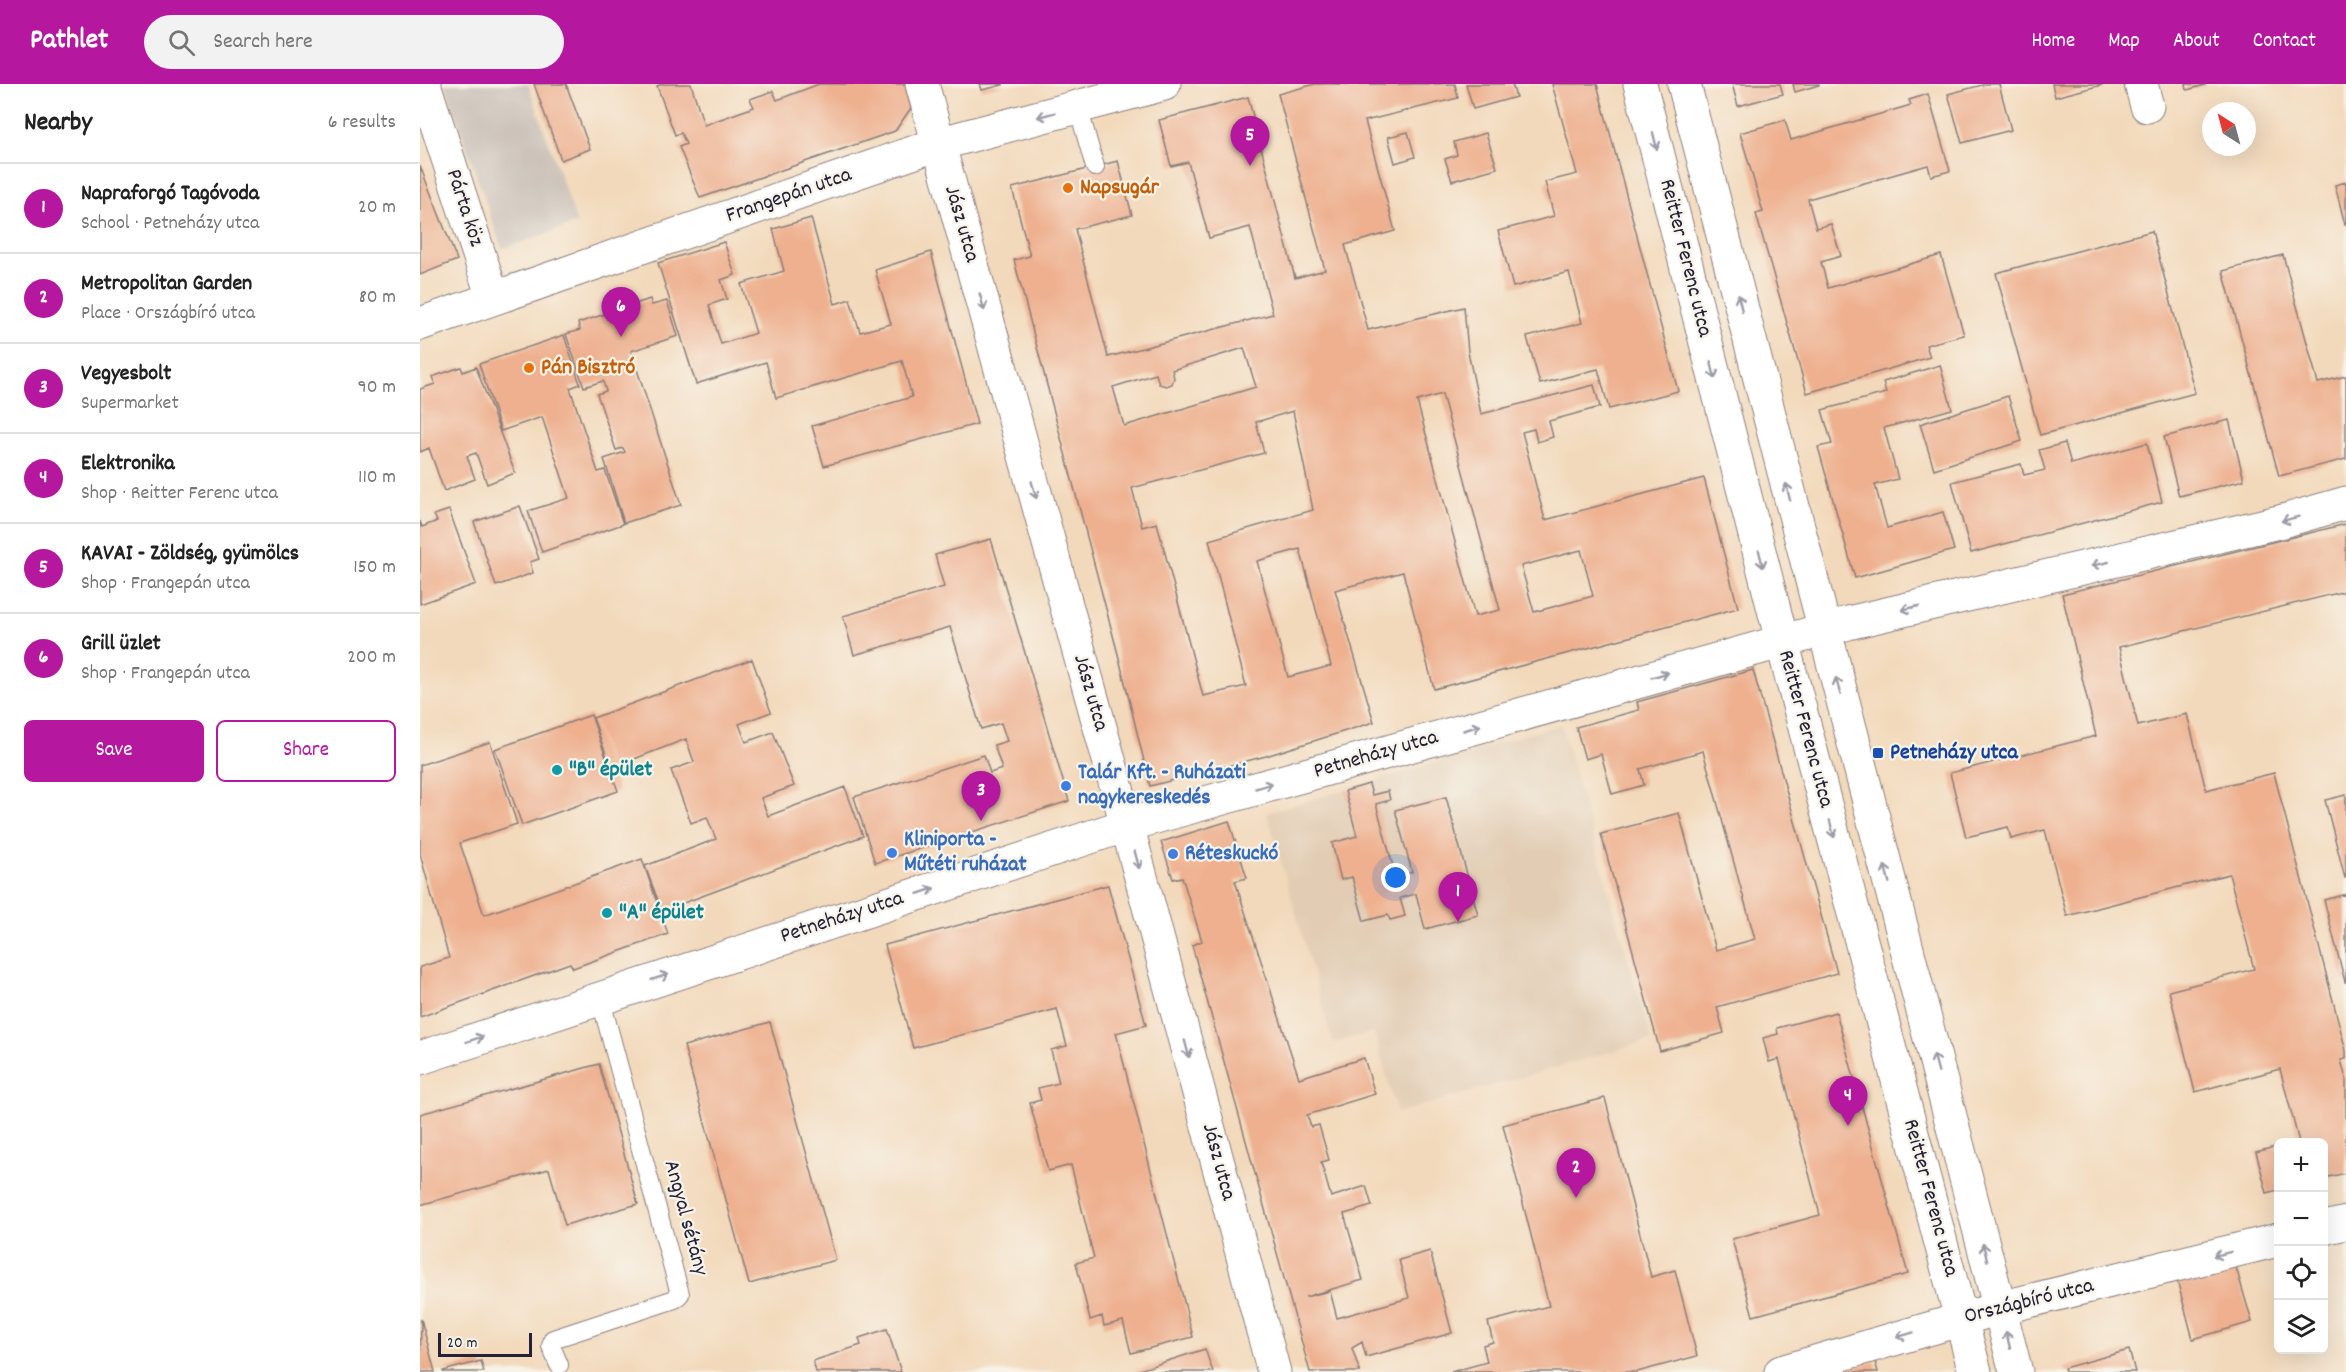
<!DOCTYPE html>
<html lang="en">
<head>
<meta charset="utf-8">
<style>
  body { margin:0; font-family:Dekko,sans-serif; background:#f2f2f2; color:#222 }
  .controls { position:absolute; right:18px; bottom:18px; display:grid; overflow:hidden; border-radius:9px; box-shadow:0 6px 24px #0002 }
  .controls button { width:54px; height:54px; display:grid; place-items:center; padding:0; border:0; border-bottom:2px solid #e0e0e0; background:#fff; color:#222; font:30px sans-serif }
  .compass { position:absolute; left:1782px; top:18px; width:54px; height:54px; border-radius:50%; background:#fff; box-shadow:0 6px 24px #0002; rotate:324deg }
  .scale { position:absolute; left:18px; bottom:15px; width:94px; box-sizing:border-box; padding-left:6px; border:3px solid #22223b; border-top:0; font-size:16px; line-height:21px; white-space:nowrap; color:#22223b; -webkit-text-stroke:4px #f7f3e8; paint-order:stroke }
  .you { position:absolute; left:976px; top:794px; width:21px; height:21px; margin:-15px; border:4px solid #fff; border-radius:50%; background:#1a73e8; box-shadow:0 0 0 9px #1a73e833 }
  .badge { display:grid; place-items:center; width:39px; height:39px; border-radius:50%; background:#b5179e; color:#fff; font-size:20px; font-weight:700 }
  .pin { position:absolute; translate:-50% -50px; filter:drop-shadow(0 2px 3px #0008) }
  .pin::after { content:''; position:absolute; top:32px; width:21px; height:18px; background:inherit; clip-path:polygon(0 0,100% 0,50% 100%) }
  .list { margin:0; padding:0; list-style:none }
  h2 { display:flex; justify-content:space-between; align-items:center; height:78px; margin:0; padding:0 24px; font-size:26px }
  h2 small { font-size:20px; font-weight:400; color:#767676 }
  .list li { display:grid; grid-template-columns:39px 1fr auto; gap:18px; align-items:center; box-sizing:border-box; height:90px; padding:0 24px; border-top:2px solid #e0e0e0 }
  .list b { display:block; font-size:22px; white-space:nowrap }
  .list p { margin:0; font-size:20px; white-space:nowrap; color:#767676 }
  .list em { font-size:20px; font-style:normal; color:#767676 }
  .actions { display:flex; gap:12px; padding:18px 24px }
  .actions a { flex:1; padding:14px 0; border:2px solid #b5179e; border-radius:9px; text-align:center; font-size:21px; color:#b5179e }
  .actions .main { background:#b5179e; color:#fff }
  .icon { flex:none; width:33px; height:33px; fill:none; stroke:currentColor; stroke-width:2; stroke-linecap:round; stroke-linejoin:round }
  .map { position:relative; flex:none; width:1926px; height:1288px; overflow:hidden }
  header { display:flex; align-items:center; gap:36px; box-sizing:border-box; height:84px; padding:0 30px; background:#b5179e; color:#fff }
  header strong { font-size:28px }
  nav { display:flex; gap:33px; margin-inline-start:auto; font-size:21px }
  .search { width:420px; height:54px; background:#f2f2f2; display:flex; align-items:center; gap:15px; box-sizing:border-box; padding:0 21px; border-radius:33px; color:#767676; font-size:22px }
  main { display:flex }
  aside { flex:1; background:#fff }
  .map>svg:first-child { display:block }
</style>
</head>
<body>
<header>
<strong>Pathlet</strong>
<div class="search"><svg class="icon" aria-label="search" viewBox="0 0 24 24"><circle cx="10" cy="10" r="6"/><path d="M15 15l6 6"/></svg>Search here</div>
<nav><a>Home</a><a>Map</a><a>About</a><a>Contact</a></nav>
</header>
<main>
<aside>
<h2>Nearby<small>6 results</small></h2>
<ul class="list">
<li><span class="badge">1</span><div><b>Napraforgó Tagóvoda</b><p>School · Petneházy utca</p></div><em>20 m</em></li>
<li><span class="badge">2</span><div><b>Metropolitan Garden</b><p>Place · Országbíró utca</p></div><em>80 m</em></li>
<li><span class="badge">3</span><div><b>Vegyesbolt</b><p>Supermarket</p></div><em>90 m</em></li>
<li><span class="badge">4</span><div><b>Elektronika</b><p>Shop · Reitter Ferenc utca</p></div><em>110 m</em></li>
<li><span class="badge">5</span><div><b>KAVAI - Zöldség, gyümölcs</b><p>Shop · Frangepán utca</p></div><em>150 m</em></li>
<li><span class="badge">6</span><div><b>Grill üzlet</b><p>Shop · Frangepán utca</p></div><em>200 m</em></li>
</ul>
<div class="actions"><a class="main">Save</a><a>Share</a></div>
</aside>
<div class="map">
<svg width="1926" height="1288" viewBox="0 0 1926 1288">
  <rect width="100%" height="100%" fill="#f7f3e8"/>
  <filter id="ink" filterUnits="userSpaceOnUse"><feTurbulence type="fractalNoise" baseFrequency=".0167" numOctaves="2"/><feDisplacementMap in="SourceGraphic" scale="12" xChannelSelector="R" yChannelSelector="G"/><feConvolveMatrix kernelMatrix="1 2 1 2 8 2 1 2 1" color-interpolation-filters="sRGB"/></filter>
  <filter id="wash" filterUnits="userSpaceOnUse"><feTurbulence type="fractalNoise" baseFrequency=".008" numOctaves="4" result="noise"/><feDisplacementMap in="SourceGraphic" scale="24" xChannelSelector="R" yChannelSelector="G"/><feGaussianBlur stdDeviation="1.35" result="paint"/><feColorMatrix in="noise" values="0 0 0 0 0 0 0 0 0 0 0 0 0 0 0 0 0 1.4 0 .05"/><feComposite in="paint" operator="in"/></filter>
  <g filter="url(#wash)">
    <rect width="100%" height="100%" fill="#f3d9bb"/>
    <path fill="#e2ccb3" d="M 1141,640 L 1231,956 L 977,1029 L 954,948 L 913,959 L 847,729 Z"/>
    <path fill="#ccc2b9" d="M 25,0 L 108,0 L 157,139 L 82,165 Z"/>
    <g id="blocks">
      <path fill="#eeb08f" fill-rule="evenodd" d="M 114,0 L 146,0 L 170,65 L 141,76 Z
        M 242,0 L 271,0 L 284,41 L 334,23 L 330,15 L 353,7 L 357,16 L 399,0 L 485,0 L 491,24 L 475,47 L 280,114 L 259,63 L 266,60 L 261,49 L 255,51 L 237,2 Z
        M 560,0 L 583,0 L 583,1 L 562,6 Z
        M 895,0 L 1035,0 L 1038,14 L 945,37 L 975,147 L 925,161 L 948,246 L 1044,223 L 1048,268 L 1061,330 L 1174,301 L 1180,323 L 1129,337 L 1133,353 L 1117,358 L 1114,345 L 1102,348 L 1125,436 L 1284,394 L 1318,524 L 1014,605 L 983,488 L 915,506 L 954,638 L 846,672 L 730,702 L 699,574 L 594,176 L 610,172 L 592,104 L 698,77 L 712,131 L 655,145 L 688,273 L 853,230 L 830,143 L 789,154 L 768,78 L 751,82 L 739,36 L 828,13 L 875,194 L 905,186 L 858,10 ZM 824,264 L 836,303 L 704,342 L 693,303 L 736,290 L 739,300 L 746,302 L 752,300 L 754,294 L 752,286 ZM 1022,310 L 1080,526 L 1055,532 L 997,317 ZM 873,327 L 893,426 L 789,456 L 826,602 L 783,612 L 737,439 L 722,443 L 712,404 L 844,369 L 836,338 ZM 880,465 L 911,582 L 868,593 L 837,477 ZM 1161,466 L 1173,512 L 1114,528 L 1101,482 Z
        M 1046,0 L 1092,0 L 1096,13 L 1053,25 Z
        M 1132,0 L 1177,0 L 1258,307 L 1189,325 L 1178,285 L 1120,300 L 1107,253 L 1162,239 L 1149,188 L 1093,203 L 1078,147 L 1134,132 L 1125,98 L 1157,90 Z
        M 1312,0 L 1360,0 L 1363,10 L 1318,22 Z
        M 1373,0 L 1399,0 L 1399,1 L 1375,8 Z
        M 1566,0 L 1579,0 L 1591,46 L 1542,59 L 1528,10 Z
        M 1632,0 L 1682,0 L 1682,1 L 1635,13 Z
        M 1766,0 L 1784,0 L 1785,1 L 1767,6 Z
        M 1508,10 L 1530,87 L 1511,92 L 1508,81 L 1388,115 L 1396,144 L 1411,140 L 1421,172 L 1401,178 L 1408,204 L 1521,171 L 1544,251 L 1506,261 L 1510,273 L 1387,309 L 1336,130 L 1343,128 L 1320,49 L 1365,36 L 1371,56 L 1491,21 L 1489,16 Z
        M 988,48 L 995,73 L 975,79 L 968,53 Z
        M 1066,49 L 1077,84 L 1032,97 L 1025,75 L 1037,71 L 1034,58 Z
        M 0,82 L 37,176 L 0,191 Z
        M 1926,98 L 1926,141 L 1925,141 L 1915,101 Z
        M 391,134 L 415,220 L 430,215 L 440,248 L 471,240 L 455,186 L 511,168 L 557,340 L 404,382 L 392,342 L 492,313 L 482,277 L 356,314 L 346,278 L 276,300 L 238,179 L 304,158 L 315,191 L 301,196 L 307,215 L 289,221 L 301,260 L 336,249 L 321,200 L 364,187 L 353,145 Z
        M 1732,147 L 1775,309 L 1620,351 L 1576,189 Z
        M 1863,171 L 1898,299 L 1926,292 L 1926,375 L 1859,392 L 1803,187 Z
        M 230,215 L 232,221 L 247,217 L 258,252 L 211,267 L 261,421 L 204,439 L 184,375 L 205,368 L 203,364 L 196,366 L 177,310 L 186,307 L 183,297 L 164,303 L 146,250 L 160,246 L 158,239 Z
        M 144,251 L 160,300 L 150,304 L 178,388 L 185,386 L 203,440 L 122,468 L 108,427 L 149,414 L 122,333 L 81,347 L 59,280 Z
        M 1520,281 L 1532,325 L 1464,344 L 1478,395 L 1455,401 L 1467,444 L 1523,428 L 1534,466 L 1435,494 L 1398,363 L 1412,360 L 1402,326 L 1466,309 L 1463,298 Z
        M 41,283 L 43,288 L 56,283 L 95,389 L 67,400 L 56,369 L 47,372 L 55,395 L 24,407 L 9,364 L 0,368 L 0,305 L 15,300 L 12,293 Z
        M 1588,312 L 1602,357 L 1514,385 L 1500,340 Z
        M 1809,336 L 1824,396 L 1759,412 L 1744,353 Z
        M 1645,359 L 1651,380 L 1727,359 L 1742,418 L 1551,469 L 1532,398 L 1601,380 L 1604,391 L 1625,386 L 1619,366 Z
        M 100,422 L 119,475 L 110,478 L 113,489 L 76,502 L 54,438 Z
        M 29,426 L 56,500 L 0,520 L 0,437 L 2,443 L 17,437 L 14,431 Z
        M 1926,440 L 1926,507 L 1699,563 L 1718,642 L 1767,630 L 1786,706 L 1854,689 L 1926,967 L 1926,975 L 1921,976 L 1926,995 L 1926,1089 L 1904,1094 L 1904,1058 L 1879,1058 L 1860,985 L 1775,1008 L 1749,907 L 1834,885 L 1809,790 L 1647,832 L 1625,746 L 1591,755 L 1588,743 L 1546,753 L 1530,689 L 1676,652 L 1642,510 Z
        M 571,455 L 649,717 L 455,779 L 434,713 L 564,671 L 570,689 L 582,685 L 574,661 L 587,657 L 581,639 L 561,645 L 530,543 L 434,571 L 423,532 L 524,503 L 515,471 Z
        M 332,575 L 351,628 L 319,640 L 326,658 L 353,648 L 374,702 L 341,714 L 348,732 L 425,703 L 443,752 L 242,827 L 225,782 L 296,755 L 287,733 L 271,739 L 251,686 L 274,678 L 266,655 L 191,684 L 173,634 Z
        M 1333,586 L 1417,889 L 1297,923 L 1304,949 L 1240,967 L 1181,750 L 1259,729 L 1296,866 L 1335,855 L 1283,667 L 1220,685 L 1224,701 L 1192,710 L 1181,670 L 1165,675 L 1156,643 L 1219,626 L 1217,618 Z
        M 171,631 L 198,707 L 102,741 L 75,665 Z
        M 70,658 L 97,740 L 40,759 L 64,831 L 222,775 L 248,850 L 153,884 L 150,879 L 0,933 L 0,883 L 29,874 L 0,770 L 0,681 Z
        M 949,700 L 952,711 L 968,707 L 970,716 L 956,720 L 976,793 L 992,788 L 975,726 L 1026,713 L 1058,831 L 1005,845 L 996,810 L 980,814 L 985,832 L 970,836 L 968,831 L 944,837 L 932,793 L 921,796 L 912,759 L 937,752 L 925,707 Z
        M 1926,711 L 1926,794 L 1925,794 L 1905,716 Z
        M 809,737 L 827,794 L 815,797 L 879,994 L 944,974 L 955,1010 L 887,1031 L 891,1043 L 899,1041 L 909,1076 L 901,1078 L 911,1113 L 946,1102 L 952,1122 L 924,1130 L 943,1196 L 885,1213 L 910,1207 L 917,1234 L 989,1214 L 979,1176 L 1010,1167 L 1032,1249 L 946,1273 L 942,1258 L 932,1264 L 940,1288 L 890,1288 L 780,891 L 772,861 L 782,857 L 762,793 L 753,795 L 741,758 Z
        M 688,801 L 726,941 L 696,949 L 773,1253 L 711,1269 L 703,1237 L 684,1242 L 682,1232 L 670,1236 L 656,1179 L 674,1174 L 651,1081 L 628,1087 L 610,1019 L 621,1016 L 618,1004 L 639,999 L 631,966 L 647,962 L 637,925 L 493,964 L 465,861 Z
        M 1926,810 L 1926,898 L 1925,898 L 1904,816 Z
        M 1416,928 L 1488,1190 L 1333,1232 L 1312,1155 L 1400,1131 L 1359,975 L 1349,978 L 1343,954 L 1358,950 L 1357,944 Z
        M 350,938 L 416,1176 L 329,1200 L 264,962 Z
        M 179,980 L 218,1120 L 145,1141 L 129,1085 L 0,1121 L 0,1030 Z
        M 1185,1014 L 1231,1193 L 1255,1186 L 1277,1272 L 1217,1288 L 1031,1288 L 1067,1278 L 1063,1261 L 1073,1258 L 1068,1238 L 1129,1222 L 1083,1041 Z
        M 1858,1062 L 1858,1106 L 1847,1109 L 1836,1068 Z
        M 1815,1180 L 1832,1238 L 1773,1255 L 1757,1196 Z
        M 1,1235 L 15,1288 L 0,1288 Z
        M 467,1245 L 481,1288 L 396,1288 L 393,1277 L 441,1261 L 439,1254 Z
        M 785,1265 L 793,1288 L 713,1288 Z
        M 1709,1266 L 1715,1288 L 1645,1288 L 1644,1284 Z
        M 61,1277 L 64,1288 L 23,1288 L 23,1287 Z
        M 1455,1277 L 1458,1288 L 1419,1288 Z"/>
    </g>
  </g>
  <g filter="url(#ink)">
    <use href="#blocks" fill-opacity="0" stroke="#8a7e7b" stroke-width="1.5"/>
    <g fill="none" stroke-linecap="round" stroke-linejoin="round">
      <defs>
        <path id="service" d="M 658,23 L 675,83
          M 139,1281 L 131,1262 L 133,1255 L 255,1215 L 260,1210 L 180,913"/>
        <path id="minor" d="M 4,0 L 73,214
          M 502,0 L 707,741 L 854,1288
          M 1721,0 L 1727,22
          M 0,240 L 518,60 L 744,0
          M 0,974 L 707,741 L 1428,539 L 1863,437 L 1926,419
          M 1904,1144 L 1926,1139
          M 1361,1288 L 1580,1224 L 1858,1156"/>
        <path id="tertiary" d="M 1220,0 L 1362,557 L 1555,1288
          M 1264,0 L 1596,1288"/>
      </defs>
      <use href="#service" stroke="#8a7e7b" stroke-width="20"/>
      <use href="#minor" stroke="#8a7e7b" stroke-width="35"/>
      <use href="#tertiary" stroke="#8a7e7b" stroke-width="35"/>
      <use href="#service" stroke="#fff" stroke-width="18"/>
      <use href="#minor" stroke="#fff" stroke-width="33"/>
      <use href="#tertiary" stroke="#fff" stroke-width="33"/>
    </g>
    <defs><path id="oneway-shaft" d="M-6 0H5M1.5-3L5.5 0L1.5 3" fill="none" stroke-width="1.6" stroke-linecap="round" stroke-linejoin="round" transform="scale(1.5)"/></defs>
    <g stroke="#9c9ca7">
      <use href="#oneway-shaft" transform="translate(626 31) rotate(165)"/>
      <use href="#oneway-shaft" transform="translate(1235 57) rotate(76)"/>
      <use href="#oneway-shaft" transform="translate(562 218) rotate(74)"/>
      <use href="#oneway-shaft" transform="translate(1320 219) rotate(-104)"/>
      <use href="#oneway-shaft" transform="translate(1293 286) rotate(76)"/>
      <use href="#oneway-shaft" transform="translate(614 406) rotate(74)"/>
      <use href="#oneway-shaft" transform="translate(1368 408) rotate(-104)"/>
      <use href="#oneway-shaft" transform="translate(1870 435) rotate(165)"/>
      <use href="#oneway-shaft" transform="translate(1341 475) rotate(76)"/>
      <use href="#oneway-shaft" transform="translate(1680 480) rotate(167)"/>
      <use href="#oneway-shaft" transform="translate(1490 524) rotate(167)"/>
      <use href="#oneway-shaft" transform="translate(1240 591) rotate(-16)"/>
      <use href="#oneway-shaft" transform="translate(1418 602) rotate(-105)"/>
      <use href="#oneway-shaft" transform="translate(1052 644) rotate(-16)"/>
      <use href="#oneway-shaft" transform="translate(844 702) rotate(-16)"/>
      <use href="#oneway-shaft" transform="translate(1412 745) rotate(75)"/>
      <use href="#oneway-shaft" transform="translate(717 776) rotate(75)"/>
      <use href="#oneway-shaft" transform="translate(1467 790) rotate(-105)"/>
      <use href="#oneway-shaft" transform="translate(506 807) rotate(-18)"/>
      <use href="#oneway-shaft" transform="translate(240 893) rotate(-18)"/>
      <use href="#oneway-shaft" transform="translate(55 955) rotate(-19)"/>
      <use href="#oneway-shaft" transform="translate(767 965) rotate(75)"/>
      <use href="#oneway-shaft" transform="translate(1516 979) rotate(-105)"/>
      <use href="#oneway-shaft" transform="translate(1565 1168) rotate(-105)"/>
      <use href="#oneway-shaft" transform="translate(1802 1170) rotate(166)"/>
      <use href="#oneway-shaft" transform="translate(1485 1251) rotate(163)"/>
      <use href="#oneway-shaft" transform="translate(1588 1256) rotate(-104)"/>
    </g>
  </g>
  <g fill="#e8710a" stroke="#f7f3e8" stroke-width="2">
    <circle cx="648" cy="104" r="6"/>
    <circle cx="109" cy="284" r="6"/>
  </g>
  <rect fill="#1a4fb4" stroke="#f7f3e8" stroke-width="2" x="1452" y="663" width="12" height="12" rx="3"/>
  <g fill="#0f9aa8" stroke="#f7f3e8" stroke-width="2">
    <circle cx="137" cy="686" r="6"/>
    <circle cx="187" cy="829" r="6"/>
  </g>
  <g fill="#3f7fe0" stroke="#f7f3e8" stroke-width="2">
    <circle cx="646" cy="702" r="6"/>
    <circle cx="472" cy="769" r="6"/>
    <circle cx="753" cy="770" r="6"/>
  </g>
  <g text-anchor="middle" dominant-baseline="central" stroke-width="4.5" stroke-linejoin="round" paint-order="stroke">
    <g font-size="22" font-weight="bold" fill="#c56008" stroke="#f7f3e8" text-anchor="start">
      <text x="660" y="104">Napsugár</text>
      <text x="121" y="284">Pán Bisztró</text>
    </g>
    <g font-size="22" fill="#22223b" stroke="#f7f3e8">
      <text transform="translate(369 112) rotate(-19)">Frangepán utca</text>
      <text transform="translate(44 124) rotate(72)">Párta köz</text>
      <text transform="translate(541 140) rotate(74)">Jász utca</text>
      <text transform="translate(1265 174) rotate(76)">Reitter Ferenc utca</text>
      <text transform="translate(670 609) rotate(74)">Jász utca</text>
      <text transform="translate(1385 645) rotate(75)">Reitter Ferenc utca</text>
      <text transform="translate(956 671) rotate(-16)">Petneházy utca</text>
      <text transform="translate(422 834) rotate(-18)">Petneházy utca</text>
      <text transform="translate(798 1078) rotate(75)">Jász utca</text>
      <text transform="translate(1510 1114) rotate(75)">Reitter Ferenc utca</text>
      <text transform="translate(265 1134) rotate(75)">Angyal sétány</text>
      <text transform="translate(1609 1218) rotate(-14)">Országbíró utca</text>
    </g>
    <g font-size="22" font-weight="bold" fill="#164399" stroke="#f7f3e8" text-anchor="start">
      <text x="1470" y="669">Petneházy utca</text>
    </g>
    <g font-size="22" font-weight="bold" fill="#0d838f" stroke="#f7f3e8" text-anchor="start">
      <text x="149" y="686">"B" épület</text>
      <text x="199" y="829">"A" épület</text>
    </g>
    <g font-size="22" font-weight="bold" fill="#366cbe" stroke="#f7f3e8" text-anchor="start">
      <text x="658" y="689">Talár Kft. - Ruházati<tspan x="658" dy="25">nagykereskedés</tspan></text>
      <text x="484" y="756">Kliniporta -<tspan x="484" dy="25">Műtéti ruházat</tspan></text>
      <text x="765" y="770">Réteskuckó</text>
    </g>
  </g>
</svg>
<div class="controls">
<button>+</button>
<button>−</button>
<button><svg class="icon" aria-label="locate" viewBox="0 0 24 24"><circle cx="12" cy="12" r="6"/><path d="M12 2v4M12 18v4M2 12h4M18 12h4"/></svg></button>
<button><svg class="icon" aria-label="layers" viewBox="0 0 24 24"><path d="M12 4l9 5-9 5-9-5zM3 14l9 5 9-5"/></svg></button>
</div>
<svg class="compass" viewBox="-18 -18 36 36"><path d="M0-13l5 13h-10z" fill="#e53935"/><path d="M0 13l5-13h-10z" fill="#767676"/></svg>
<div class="scale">20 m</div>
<div class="you"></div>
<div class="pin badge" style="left:1038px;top:838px">1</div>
<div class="pin badge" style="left:1156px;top:1114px">2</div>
<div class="pin badge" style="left:561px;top:737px">3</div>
<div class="pin badge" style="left:1428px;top:1042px">4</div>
<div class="pin badge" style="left:830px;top:82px">5</div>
<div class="pin badge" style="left:201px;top:253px">6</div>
</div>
</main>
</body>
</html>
